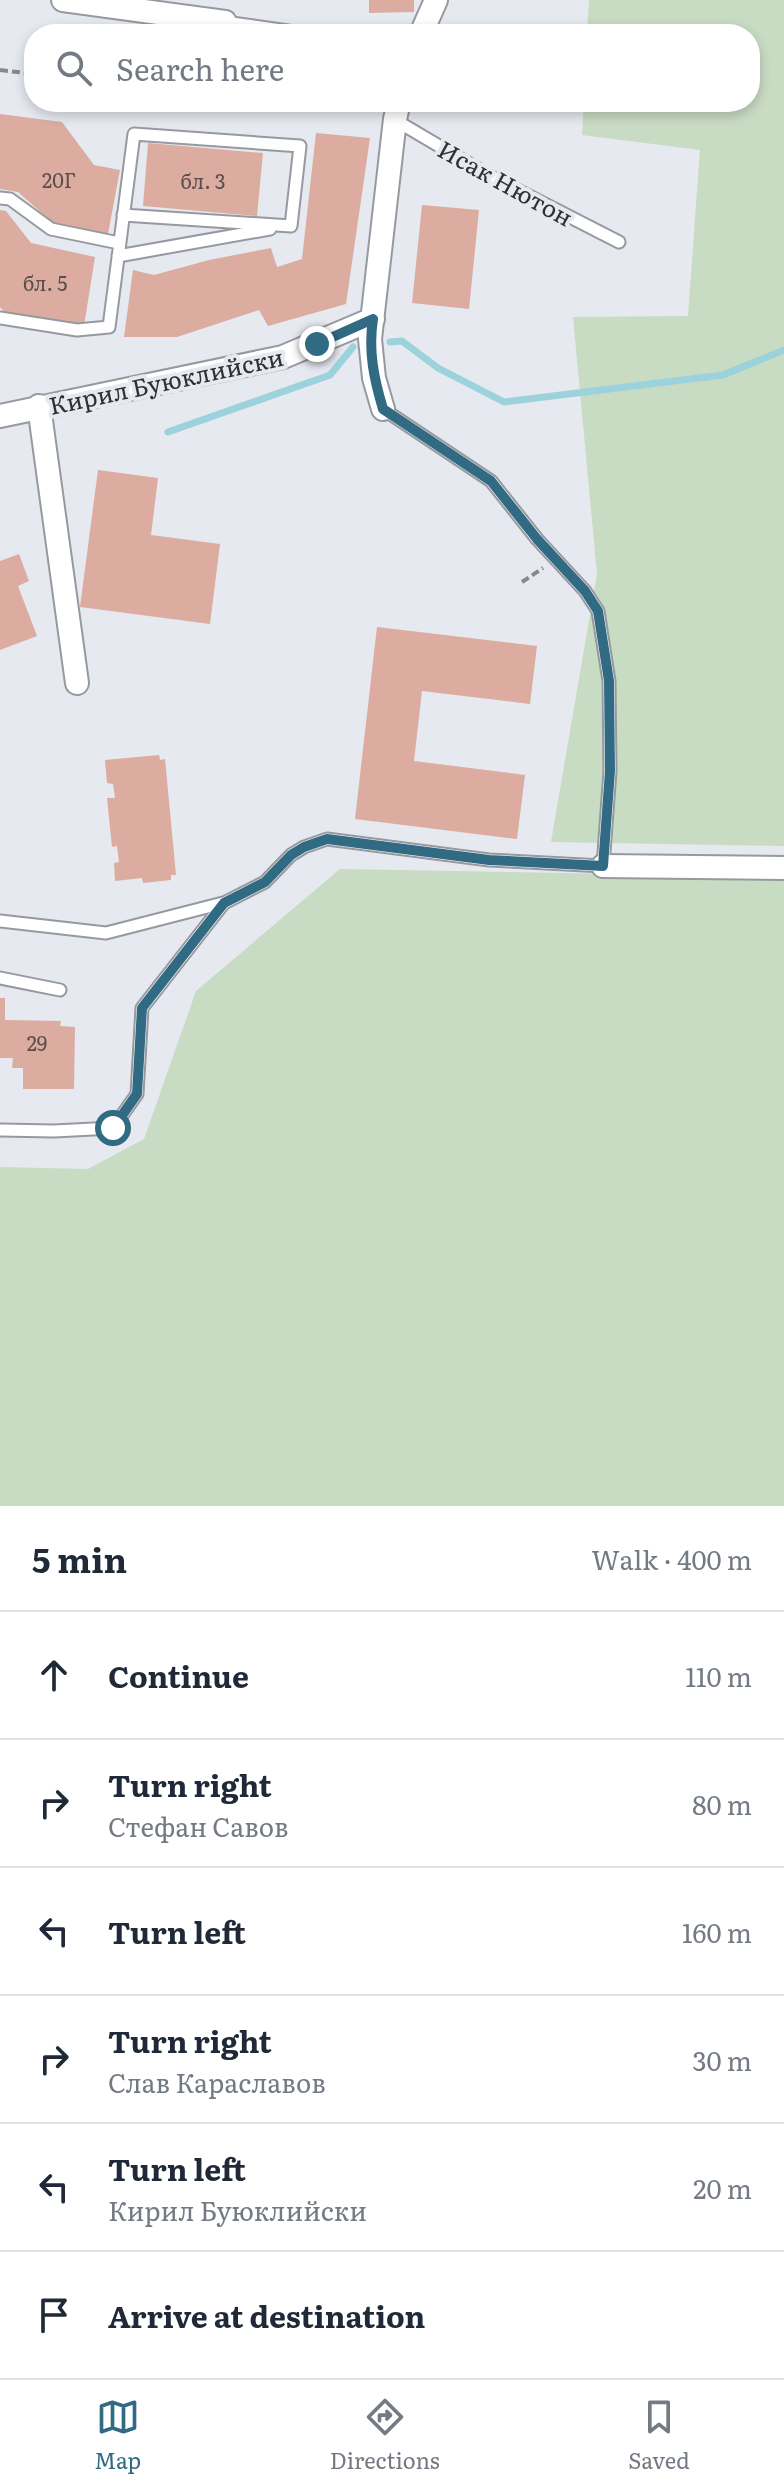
<!DOCTYPE html>
<html lang="en">
<head>
<meta charset="utf-8">
<style>
  body { margin:0; font-family:Literata,serif; background:#f2f2f3; color:#1f2937 }
  .stop { position:absolute; width:24px; height:24px; margin:-18px; border:6px solid #316a83; border-radius:50%; background:#fff }
  .stop.end { background:#316a83; border-color:#fff; box-shadow:0 2px 8px #0008 }
  .list { margin:0; padding:0; list-style:none }
  h2 { display:flex; justify-content:space-between; align-items:center; height:104px; margin:0; padding:0 32px; font-size:34px }
  h2 small { font-size:26px; font-weight:400; color:#747a83 }
  .list li { display:grid; grid-template-columns:52px 1fr auto; gap:24px; align-items:center; box-sizing:border-box; height:128px; padding:0 32px; border-top:2px solid #e0e1e3 }
  .list b { display:block; font-size:30px; white-space:nowrap }
  .list p { margin:0; font-size:26px; white-space:nowrap; color:#747a83 }
  .list em { font-size:26px; font-style:normal; color:#747a83 }
  .icon { flex:none; width:44px; height:44px; fill:none; stroke:currentColor; stroke-width:2; stroke-linecap:round; stroke-linejoin:round }
  .map { position:relative; flex:none; width:784px; height:1506px; overflow:hidden }
  .search { position:absolute; background:#fff; box-shadow:0 4px 12px #0003; left:24px; right:24px; top:24px; height:88px; display:flex; align-items:center; gap:20px; box-sizing:border-box; padding:0 28px; border-radius:32px; color:#747a83; font-size:30px }
  .sheet { height:872px; background:#fff }
  nav { display:flex; justify-content:space-around; align-items:center; box-sizing:border-box; height:112px; border-top:2px solid #e0e1e3; background:#fff; font-size:22px; color:#747a83 }
  nav a { display:grid; justify-items:center; gap:4px }
  nav .on { color:#316a83 }
  .map>svg:first-child { display:block }
</style>
</head>
<body>
<div class="map">
<svg width="784" height="1506" viewBox="0 0 784 1506">
  <rect width="100%" height="100%" fill="#e6e9f0"/>
  <path fill="#c8dbc3" d="M 589,0 L 784,0 L 784,846 L 551,842 L 597,574 L 573,317 L 688,316 L 700,150 L 582,135 L 584,102 L 750,102 L 750,34 L 587,34 Z
    M 340,869 L 784,877 L 784,1506 L 0,1506 L 0,1167 L 88,1169 L 144,1139 L 196,991 Z"/>
  <g fill="none" stroke-linecap="round" stroke-linejoin="round">
    <path stroke="#9bd2db" stroke-width="7" d="M 390,342 L 402,341 L 438,368 L 504,402 L 723,375 L 784,350
      M 168,432 L 330,375 L 353,347"/>
  </g>
  <path fill="#dbac9f" d="M 369,0 L 414,0 L 414,12 L 369,13 Z
    M 0,114 L 62,122 L 94,165 L 120,170 L 108,234 L 52,222 L 18,192 L 0,189 Z
    M 316,133 L 370,138 L 346,304 L 268,326 L 259,310 L 177,337 L 124,337 L 133,270 L 154,275 L 209,260 L 271,248 L 277,267 L 302,259 Z
    M 148,143 L 263,153 L 257,216 L 143,206 Z
    M 422,205 L 479,210 L 469,309 L 412,303 Z
    M 0,210 L 6,211 L 31,243 L 95,257 L 84,326 L 8,316 L 0,307 Z
    M 98,470 L 158,478 L 151,535 L 220,544 L 210,624 L 80,607 Z
    M 19,554 L 29,581 L 18,586 L 37,636 L 0,650 L 0,561 Z
    M 377,627 L 537,646 L 530,704 L 422,691 L 414,761 L 525,775 L 517,839 L 355,819 Z
    M 159,755 L 160,760 L 165,759 L 176,875 L 171,875 L 171,880 L 143,883 L 142,878 L 115,881 L 114,863 L 119,862 L 117,846 L 112,847 L 107,798 L 115,798 L 113,784 L 107,783 L 105,760 Z
    M 0,998 L 5,998 L 5,1020 L 61,1021 L 60,1026 L 75,1027 L 74,1089 L 23,1089 L 23,1068 L 12,1068 L 13,1058 L 0,1058 Z"/>
  <g fill="none" stroke-linecap="round" stroke-linejoin="round">
    <defs>
      <path id="service" d="M 225,22 L 309,34
        M 395,120 L 490,176 L 619,242
        M 0,198 L 10,199 L 51,229 L 119,243
        M 118,256 L 270,229
        M 0,318 L 77,330 L 109,327 L 134,134 L 300,146 L 291,226 L 123,215
        M 0,921 L 106,933 L 223,903
        M 0,978 L 60,990
        M 0,1130 L 54,1131 L 113,1128 L 137,1094 L 142,1008 L 224,903 L 265,882 L 291,855 L 304,847 L 327,839 L 489,860 L 603,866 L 610,771 L 609,681 L 598,611 L 585,591 L 537,539 L 491,481 L 383,409"/>
      <path id="minor" d="M 63,0 L 225,22
        M 421,34 L 436,0
        M 39,406 L 77,683
        M 383,409 L 374,378 L 370,339 L 395,119 L 399,102
        M 0,416 L 283,357 L 373,319
        M 603,866 L 784,868"/>
    </defs>
    <use href="#service" stroke="#96999f" stroke-width="15"/>
    <use href="#minor" stroke="#96999f" stroke-width="26"/>
    <path stroke="#87888d" stroke-width="4" stroke-dasharray="8 4" stroke-linecap="butt" d="M 0,70 L 34,74
      M 522,582 L 543,568"/>
    <use href="#service" stroke="#fff" stroke-width="11"/>
    <use href="#minor" stroke="#fff" stroke-width="22"/>
  </g>
  <g fill="none" stroke-linecap="round" stroke-linejoin="round">
    <path stroke="#316a83" stroke-width="10" d="M 113,1128 L 137,1094 L 142,1008 L 224,903 L 265,882 L 291,855 L 304,847 L 327,839 L 489,860 L 603,866 L 610,771 L 609,681 L 598,611 L 585,591 L 537,539 L 491,481 L 383,409 C 374,379 368,351 373,319 L 317,344"/>
  </g>
  <g text-anchor="middle" dominant-baseline="central" stroke-width="8" stroke-linejoin="round" paint-order="stroke">
    <g font-size="20" fill="#5a4f4e">
      <text x="59" y="179">20Г</text>
      <text x="203" y="180">бл. 3</text>
      <text x="45" y="282">бл. 5</text>
      <text x="37" y="1042">29</text>
    </g>
    <g font-size="24" fill="#2f3033" stroke="#e6e9f0">
      <text transform="translate(506 182) rotate(29)">Исак Нютон</text>
      <text transform="translate(166 380) rotate(-12)">Кирил Буюклийски</text>
    </g>
  </g>
</svg>
<div class="stop" style="left:113px;top:1128px"></div>
<div class="stop end" style="left:317px;top:344px"></div>
<div class="search"><svg class="icon" aria-label="search" viewBox="0 0 24 24"><circle cx="10" cy="10" r="6"/><path d="M15 15l6 6"/></svg>Search here</div>
</div>
<section class="sheet">
<h2>5 min<small>Walk · 400 m</small></h2>
<ul class="list">
<li><svg class="icon" aria-label="ahead" viewBox="0 0 24 24"><path d="M12 20V5M6 11l6-6 6 6"/></svg><div><b>Continue</b></div><em>110 m</em></li>
<li><svg class="icon" aria-label="right" viewBox="0 0 24 24"><path d="M7 20v-9h11M14 6l5 5-5 5"/></svg><div><b>Turn right</b><p>Стефан Савов</p></div><em>80 m</em></li>
<li><svg class="icon" aria-label="left" viewBox="0 0 24 24"><path d="M17 20v-9H6M10 6l-5 5 5 5"/></svg><div><b>Turn left</b></div><em>160 m</em></li>
<li><svg class="icon" aria-label="right" viewBox="0 0 24 24"><path d="M7 20v-9h11M14 6l5 5-5 5"/></svg><div><b>Turn right</b><p>Слав Караславов</p></div><em>30 m</em></li>
<li><svg class="icon" aria-label="left" viewBox="0 0 24 24"><path d="M17 20v-9H6M10 6l-5 5 5 5"/></svg><div><b>Turn left</b><p>Кирил Буюклийски</p></div><em>20 m</em></li>
<li><svg class="icon" aria-label="arrive" viewBox="0 0 24 24"><path d="M6 21V4h12l-3 4 3 4H6"/></svg><div><b>Arrive at destination</b></div></li>
</ul>
</section>
<nav>
<a class="on"><svg class="icon" aria-label="map" viewBox="0 0 24 24"><path d="M3 6l6-2 6 2 6-2v14l-6 2-6-2-6 2zM9 4v14M15 6v14"/></svg>Map</a>
<a><svg class="icon" aria-label="directions" viewBox="0 0 24 24"><path d="M12 3l9 9-9 9-9-9zM9 14v-3h6M13 9l2 2-2 2"/></svg>Directions</a>
<a><svg class="icon" aria-label="saved" viewBox="0 0 24 24"><path d="M7 4h10v16l-5-4-5 4z"/></svg>Saved</a>
</nav>
</body>
</html>
